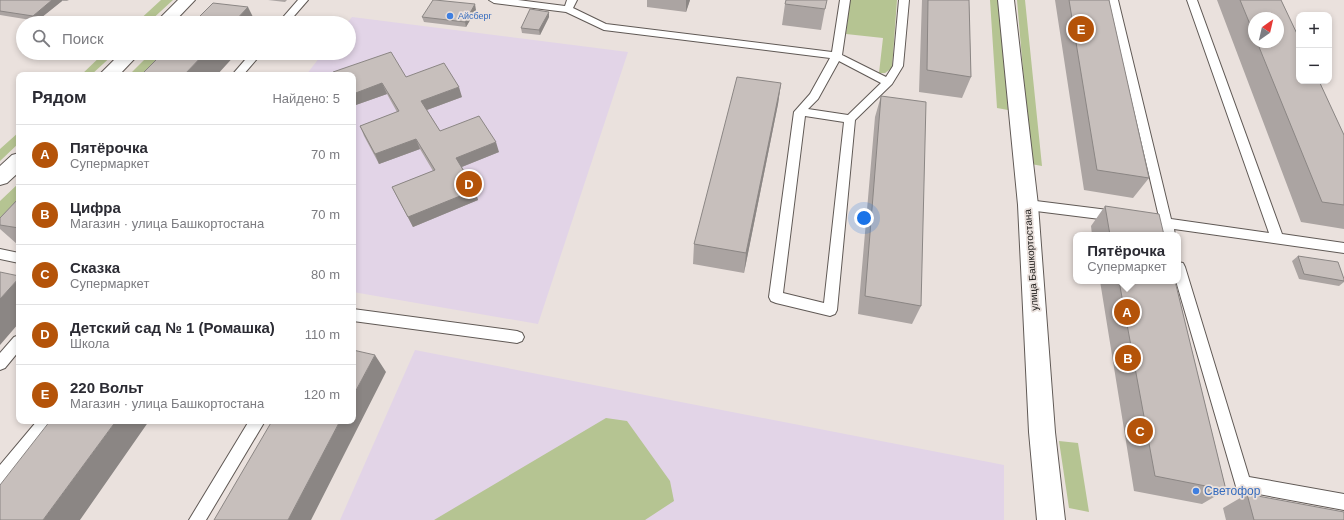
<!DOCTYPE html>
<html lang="ru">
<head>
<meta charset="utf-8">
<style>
  body { margin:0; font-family:Helvetica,sans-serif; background:#f2f2f3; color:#2b2b33 }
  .controls { position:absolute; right:12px; top:12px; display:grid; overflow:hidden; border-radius:8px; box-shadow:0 2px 6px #0003 }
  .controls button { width:36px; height:36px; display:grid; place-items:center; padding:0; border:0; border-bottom:1px solid #e1e1e2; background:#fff; color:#2b2b33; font:20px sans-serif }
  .compass { position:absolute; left:1248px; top:12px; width:36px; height:36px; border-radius:50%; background:#fff; box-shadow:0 2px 6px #0003; rotate:34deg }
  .you { position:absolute; left:864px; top:218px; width:14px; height:14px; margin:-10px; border:3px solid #fff; border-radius:50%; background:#1a73e8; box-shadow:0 0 0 6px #1a73e833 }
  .badge { display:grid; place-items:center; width:26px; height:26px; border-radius:50%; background:#b45309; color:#fff; font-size:13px; font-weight:700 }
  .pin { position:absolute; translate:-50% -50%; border:2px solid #fff; box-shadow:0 1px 4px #0006 }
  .popup { position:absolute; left:1073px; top:232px; width:108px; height:52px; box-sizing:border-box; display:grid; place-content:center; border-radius:8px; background:#fff; filter:drop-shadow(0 1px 3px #0005); font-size:13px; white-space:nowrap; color:#7c7c81 }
  .popup b { font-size:15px; color:#2b2b33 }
  .popup::after { content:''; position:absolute; left:50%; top:100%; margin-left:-8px; border:8px solid transparent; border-top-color:#fff }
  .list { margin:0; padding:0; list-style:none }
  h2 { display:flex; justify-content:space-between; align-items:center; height:52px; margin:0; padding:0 16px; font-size:17px }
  h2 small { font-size:13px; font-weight:400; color:#7c7c81 }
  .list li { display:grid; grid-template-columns:26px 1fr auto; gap:12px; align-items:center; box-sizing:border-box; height:60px; padding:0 16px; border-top:1px solid #e1e1e2 }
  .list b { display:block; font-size:15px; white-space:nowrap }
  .list p { margin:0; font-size:13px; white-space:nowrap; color:#7c7c81 }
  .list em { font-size:13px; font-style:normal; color:#7c7c81 }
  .icon { flex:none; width:22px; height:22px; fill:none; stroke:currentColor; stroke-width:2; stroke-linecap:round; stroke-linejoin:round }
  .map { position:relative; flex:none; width:1344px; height:520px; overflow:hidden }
  .search { position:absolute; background:#fff; box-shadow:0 2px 6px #0003; left:16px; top:16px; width:340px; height:44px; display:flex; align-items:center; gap:10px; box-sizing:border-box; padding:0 14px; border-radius:22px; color:#7c7c81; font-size:15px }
  .panel { position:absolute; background:#fff; box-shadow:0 2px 6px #0003; left:16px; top:72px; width:340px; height:352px; border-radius:8px }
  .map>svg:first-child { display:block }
</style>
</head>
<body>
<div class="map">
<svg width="1344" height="520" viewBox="0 0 1344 520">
  <rect width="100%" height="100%" fill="#eae1dd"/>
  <path fill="#e2d4e7" d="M 352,17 L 628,52 L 538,324 L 353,292 L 353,75 L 306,75 L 323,53 L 349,53 L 349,23 L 347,23 Z
    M 415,350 L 1004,465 L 1004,520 L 340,520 Z"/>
  <path fill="#b5c492" d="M 161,0 L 173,0 L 148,23 L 136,23 Z
    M 850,0 L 897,0 L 892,68 L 885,73 L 879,73 L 883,38 L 846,34 Z
    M 990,0 L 999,0 L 1008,110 L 997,108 Z
    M 1017,0 L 1025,0 L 1042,166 L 1031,164 Z
    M 104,53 L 115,53 L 91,75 L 81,75 Z
    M 151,53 L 165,53 L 143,75 L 129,75 Z
    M 19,132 L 19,143 L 0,161 L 0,149 Z
    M 19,183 L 19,201 L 0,220 L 0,201 Z
    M 606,418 L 627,421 L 670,481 L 674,501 L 645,520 L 434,520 Z
    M 1059,441 L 1078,443 L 1089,512 L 1069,508 Z"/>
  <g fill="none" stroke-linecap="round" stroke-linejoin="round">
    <defs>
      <path id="lane" d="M 298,0 L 308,0 L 288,23 L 278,23 Z
        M 489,0 L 518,0 L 565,6 L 567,0 L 577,0 L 573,8 L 606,24 L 832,52 L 840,0 L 850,0 L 842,55 L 886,77 L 893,66 L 899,0 L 909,0 L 903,66 L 892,84 L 855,120 L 837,310 L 835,314 L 830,316 L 776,303 L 771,301 L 769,297 L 794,112 L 810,94 L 830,58 L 604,30 L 566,12 L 494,3 ZM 839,61 L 881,83 L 848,115 L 808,109 L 818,99 ZM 805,116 L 844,122 L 824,303 L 783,293 Z
        M 1108,0 L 1118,0 L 1171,219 L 1269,233 L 1187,0 L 1197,0 L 1282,234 L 1344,243 L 1344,253 L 1174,229 L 1175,235 L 1163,235 L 1161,227 L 1140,223 L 1138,220 L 1140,217 L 1144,215 L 1159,217 Z
        M 251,53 L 262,53 L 243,75 L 232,75 Z
        M 1028,200 L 1116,211 L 1120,213 L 1122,216 L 1120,219 L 1116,221 L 1028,210 L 1024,208 L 1022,205 L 1024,202 Z
        M 0,249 L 19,253 L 19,263 L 0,259 Z
        M 1178,262 L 1183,263 L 1185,267 L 1249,477 L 1344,494 L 1344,510 L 1237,490 L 1176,281 L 1178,281 Z
        M 353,309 L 517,331 L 522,333 L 524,337 L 522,341 L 517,343 L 353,321 Z
        M 19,335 L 19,351 L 5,368 L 0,370 L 0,353 L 14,337 Z
        M 37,421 L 54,421 L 51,426 L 6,482 L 0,485 L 0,465 Z
        M 249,421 L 265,421 L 206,520 L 189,520 Z"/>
      <path id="street" d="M 998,0 L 1014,0 L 1038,205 L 1055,432 L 1065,520 L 1037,520 L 1029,432 L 1018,205 Z"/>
      <path id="secondary" d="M 178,0 L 195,0 L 173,23 L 155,23 Z
        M 121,53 L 140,53 L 119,75 L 99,75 Z
        M 19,153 L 19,172 L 7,183 L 0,185 L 0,166 L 12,155 Z"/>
    </defs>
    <use href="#lane" stroke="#605955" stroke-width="2"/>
    <use href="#street" stroke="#605955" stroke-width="2"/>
    <use href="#secondary" stroke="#605955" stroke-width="2"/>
    <use href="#lane" fill="#fff" fill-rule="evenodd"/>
    <use href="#street" fill="#fff" fill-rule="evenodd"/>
    <use href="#secondary" fill="#fff" fill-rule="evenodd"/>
  </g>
  <path fill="#aba4a2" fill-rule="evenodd" d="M 0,0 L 69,0 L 67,1 L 62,1 L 37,21 L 0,15 Z
    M 268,0 L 287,0 L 285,2 Z
    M 647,0 L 690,0 L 686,12 L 647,7 Z
    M 922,0 L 969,0 L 971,77 L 962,98 L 919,92 Z
    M 1055,0 L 1109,0 L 1149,178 L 1133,198 L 1084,190 Z
    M 1217,0 L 1281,0 L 1344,135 L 1344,229 L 1301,222 ZM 1254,18 L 1278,42 L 1254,42 Z
    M 785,4 L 825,9 L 821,30 L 782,25 Z
    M 476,10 L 466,27 L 424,22 L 422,17 Z
    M 549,17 L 540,35 L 522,33 L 521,28 Z
    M 353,75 L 406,77 L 462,97 L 427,110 L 440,131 L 499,152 L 462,167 L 475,190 L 478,200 L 413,227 L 397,197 L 392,187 L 433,171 L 420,149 L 379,164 L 364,136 L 360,126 L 397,112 L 387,94 L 353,106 Z
    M 781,83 L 778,104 L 744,273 L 693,264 L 694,244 Z
    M 881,96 L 921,306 L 912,324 L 858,314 L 875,117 Z
    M 19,198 L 19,244 L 17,244 L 0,229 L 0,218 Z
    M 1105,206 L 1164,235 L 1092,235 L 1091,226 Z
    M 1298,256 L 1344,279 L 1344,282 L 1339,286 L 1299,279 L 1292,261 Z
    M 1100,281 L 1175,281 L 1226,490 L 1202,504 L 1134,491 Z
    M 1247,494 L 1344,520 L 1226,520 L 1223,508 Z"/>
  <path fill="#8b8684" d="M 52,0 L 62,0 L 62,1 L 37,21 L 33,16 Z
    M 686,0 L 690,0 L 686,12 Z
    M 475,4 L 476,10 L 466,27 L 465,22 Z
    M 248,7 L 256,23 L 233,23 Z
    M 549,12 L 549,17 L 540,35 L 539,30 Z
    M 205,53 L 237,53 L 217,75 L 184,75 Z
    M 382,83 L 387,94 L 353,106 L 353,94 Z
    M 781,83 L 778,104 L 744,273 L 746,253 Z
    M 459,87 L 462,97 L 424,111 L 421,101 Z
    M 416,139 L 420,149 L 379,164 L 375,154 Z
    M 496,142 L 499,152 L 459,168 L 456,158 Z
    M 475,190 L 478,200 L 413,227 L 408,217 Z
    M 19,278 L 19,323 L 0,345 L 0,299 Z
    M 375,355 L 386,372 L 311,520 L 288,520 L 340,421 L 353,421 L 353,396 Z
    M 116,421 L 149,421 L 80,520 L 43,520 Z"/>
  <path fill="#c7bfbc" stroke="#8b8684" d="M 0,0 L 52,0 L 33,16 L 0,11 Z
    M 433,0 L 435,0 L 475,4 L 465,22 L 422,17 Z
    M 786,0 L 827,0 L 825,9 L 785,4 Z
    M 928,0 L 969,0 L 971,77 L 927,70 Z
    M 1069,0 L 1109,0 L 1149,178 L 1097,170 Z
    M 1240,0 L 1281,0 L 1299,38 L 1299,81 L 1319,81 L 1344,135 L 1344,205 L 1322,202 L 1257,42 L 1278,42 L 1278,18 L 1254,18 L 1254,34 Z
    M 213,3 L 248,7 L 233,23 L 193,23 Z
    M 530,9 L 549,12 L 539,30 L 521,28 Z
    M 391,52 L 406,77 L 444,63 L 459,87 L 421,101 L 440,131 L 479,116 L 496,142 L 456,158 L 475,190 L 408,217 L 392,187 L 435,170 L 416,139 L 375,154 L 360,126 L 399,111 L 382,83 L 353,94 L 353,75 L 334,75 L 333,72 Z
    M 163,53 L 205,53 L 184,75 L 141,75 Z
    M 737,77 L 781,83 L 746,253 L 694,244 Z
    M 881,96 L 926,102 L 921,306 L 865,296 Z
    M 19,198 L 19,228 L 0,225 L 0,218 Z
    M 1105,206 L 1159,214 L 1164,235 L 1110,235 Z
    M 1298,256 L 1338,262 L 1344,279 L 1344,281 L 1304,274 Z
    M 0,272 L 19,276 L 19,278 L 0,299 Z
    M 1119,281 L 1175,281 L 1226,490 L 1155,476 Z
    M 353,350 L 375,355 L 353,396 Z
    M 50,421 L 116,421 L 43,520 L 0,520 L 0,485 Z
    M 272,421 L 340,421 L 288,520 L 214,520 Z
    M 1247,494 L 1344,512 L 1344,520 L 1254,520 Z"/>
  <g fill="#3f7fe0" stroke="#eae1dd" stroke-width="1.5">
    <circle cx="450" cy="16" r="4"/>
    <circle cx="1196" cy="491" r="4"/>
  </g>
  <g text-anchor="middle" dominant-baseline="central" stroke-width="3.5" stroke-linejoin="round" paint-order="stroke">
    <g font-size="9" fill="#366cbe" stroke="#eae1dd" text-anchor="start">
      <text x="458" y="16">Айсберг</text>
    </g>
    <g font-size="10" fill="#1a1816" stroke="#eae1dd">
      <text transform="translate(1031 260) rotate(-94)">улица Башкортостана</text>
    </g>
    <g font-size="12" fill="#366cbe" stroke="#eae1dd" text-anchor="start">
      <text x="1204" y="491">Светофор</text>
    </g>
  </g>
</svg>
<div class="controls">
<button>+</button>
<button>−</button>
</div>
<svg class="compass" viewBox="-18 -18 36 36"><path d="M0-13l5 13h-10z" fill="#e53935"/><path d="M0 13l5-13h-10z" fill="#7c7c81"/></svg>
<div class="you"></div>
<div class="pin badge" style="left:1127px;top:312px">A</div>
<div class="popup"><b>Пятёрочка</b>Супермаркет</div>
<div class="pin badge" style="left:1128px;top:358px">B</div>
<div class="pin badge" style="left:1140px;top:431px">C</div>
<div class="pin badge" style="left:469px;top:184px">D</div>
<div class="pin badge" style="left:1081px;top:29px">E</div>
<div class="search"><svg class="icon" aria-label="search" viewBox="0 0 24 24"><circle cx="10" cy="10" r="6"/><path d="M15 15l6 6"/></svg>Поиск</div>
<section class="panel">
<h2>Рядом<small>Найдено: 5</small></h2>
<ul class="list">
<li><span class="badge">A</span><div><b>Пятёрочка</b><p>Супермаркет</p></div><em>70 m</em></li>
<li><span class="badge">B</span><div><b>Цифра</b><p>Магазин · улица Башкортостана</p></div><em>70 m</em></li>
<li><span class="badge">C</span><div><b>Сказка</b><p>Супермаркет</p></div><em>80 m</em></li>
<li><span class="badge">D</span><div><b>Детский сад № 1 (Ромашка)</b><p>Школа</p></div><em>110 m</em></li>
<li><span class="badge">E</span><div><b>220 Вольт</b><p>Магазин · улица Башкортостана</p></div><em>120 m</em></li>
</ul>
</section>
</div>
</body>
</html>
